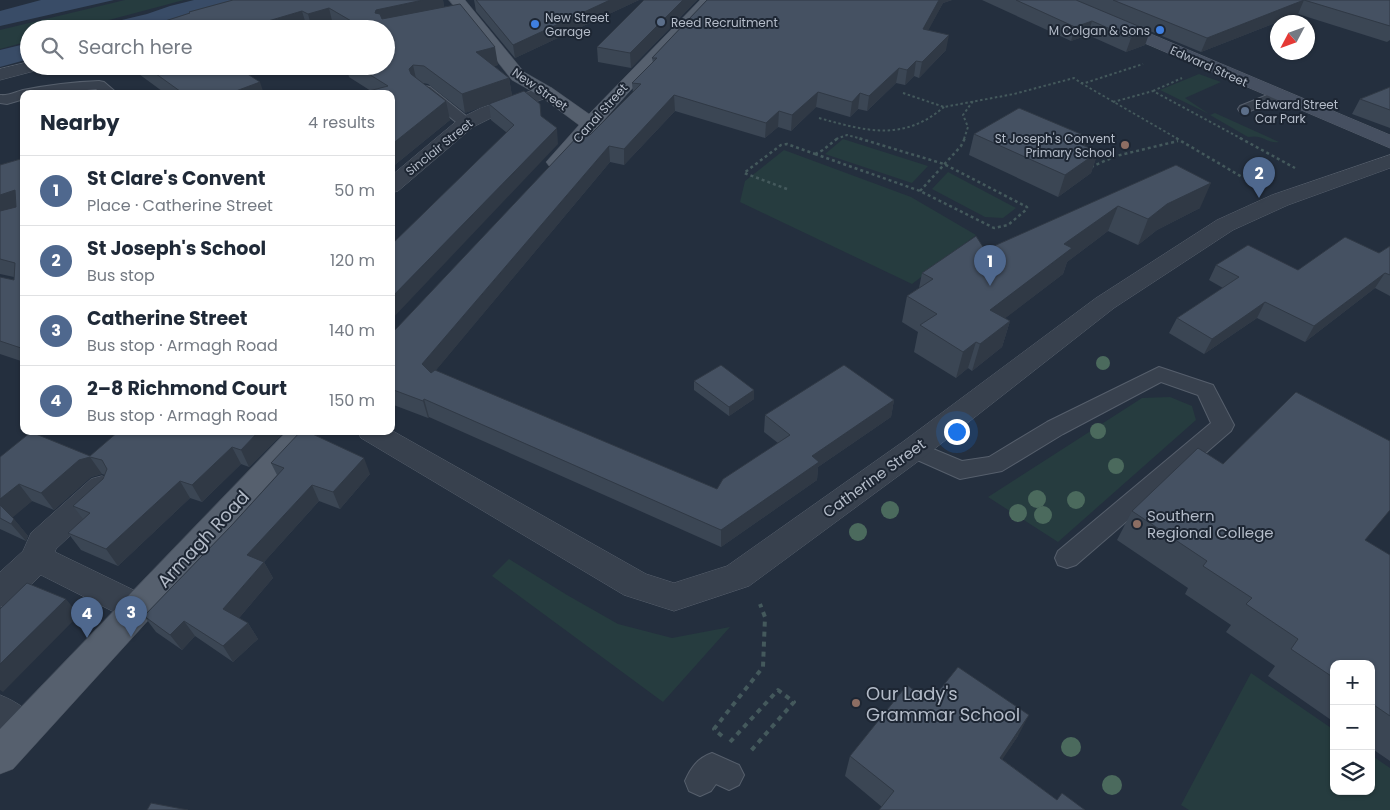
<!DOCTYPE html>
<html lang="en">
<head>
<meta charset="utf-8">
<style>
  body { margin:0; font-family:Poppins,sans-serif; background:#f2f2f3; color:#1f2937 }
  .controls { position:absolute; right:15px; bottom:15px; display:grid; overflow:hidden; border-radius:10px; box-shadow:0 1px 4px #0004 }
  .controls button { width:45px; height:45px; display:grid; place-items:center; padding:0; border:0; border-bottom:1px solid #e0e1e3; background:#fff; color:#1f2937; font:25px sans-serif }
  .compass { position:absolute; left:1270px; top:15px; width:45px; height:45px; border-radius:50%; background:#fff; box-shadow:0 1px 4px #0004; rotate:229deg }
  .you { position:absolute; left:956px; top:431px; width:18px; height:18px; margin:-12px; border:4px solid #fff; border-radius:50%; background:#1a73e8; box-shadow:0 0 0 8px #1a73e833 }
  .badge { display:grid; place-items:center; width:32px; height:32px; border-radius:50%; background:#4f688e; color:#fff; font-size:16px; font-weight:700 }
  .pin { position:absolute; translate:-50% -41px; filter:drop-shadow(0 1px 2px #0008) }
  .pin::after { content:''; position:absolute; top:26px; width:18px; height:15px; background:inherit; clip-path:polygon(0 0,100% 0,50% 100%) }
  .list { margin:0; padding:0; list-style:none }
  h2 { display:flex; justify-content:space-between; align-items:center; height:65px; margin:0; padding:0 20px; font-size:21px }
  h2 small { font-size:16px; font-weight:400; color:#747a83 }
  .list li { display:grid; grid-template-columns:32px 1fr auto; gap:15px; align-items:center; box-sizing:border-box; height:70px; padding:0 20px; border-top:1px solid #e0e1e3 }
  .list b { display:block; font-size:19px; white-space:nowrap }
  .list p { margin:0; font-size:16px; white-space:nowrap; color:#747a83 }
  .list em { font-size:16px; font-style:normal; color:#747a83 }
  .icon { flex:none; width:28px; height:28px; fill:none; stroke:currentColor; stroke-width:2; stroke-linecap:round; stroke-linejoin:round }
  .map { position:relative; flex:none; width:1390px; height:810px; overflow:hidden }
  .search { position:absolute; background:#fff; box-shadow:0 1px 4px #0004; left:20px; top:20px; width:375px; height:55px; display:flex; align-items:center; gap:12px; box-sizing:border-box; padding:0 18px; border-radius:28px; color:#747a83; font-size:19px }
  .panel { position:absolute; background:#fff; box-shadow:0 1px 4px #0004; left:20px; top:90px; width:375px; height:345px; border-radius:10px }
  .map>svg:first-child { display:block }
</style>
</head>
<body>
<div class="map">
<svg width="1390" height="810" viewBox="0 0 1390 810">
  <rect width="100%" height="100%" fill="#242f3e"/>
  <path fill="#263c3f" d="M 125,0 L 184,0 L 75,29 L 29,29 L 29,41 L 0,49 L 0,30 Z
    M 1199,74 L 1221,82 L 1185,98 L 1209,114 L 1160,90 Z
    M 1215,113 L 1279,142 C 1266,144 1265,134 1248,137 L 1210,115 Z
    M 843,139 L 928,166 L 912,183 L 825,154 Z
    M 784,150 L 911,197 L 976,235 L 912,284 L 740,202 L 745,181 Z
    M 948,172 L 1016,208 L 1003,218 L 985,217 L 932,189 Z
    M 1170,397 L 1192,406 L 1196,420 L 1058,542 L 988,497 L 1142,398 Z
    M 509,559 L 567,595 L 618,624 L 672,638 L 730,627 L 663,702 L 492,576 Z
    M 1251,673 L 1334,730 L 1334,791 L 1371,791 L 1371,755 L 1390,768 L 1390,810 L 1189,810 L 1181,805 Z"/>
  <path fill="#394c67" d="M 41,0 L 114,0 L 0,26 L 0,11 Z
    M 194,0 L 250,0 L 179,17 L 138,29 L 84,29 L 147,14 L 170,6 Z
    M 29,43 L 29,59 L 0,67 L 0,50 Z"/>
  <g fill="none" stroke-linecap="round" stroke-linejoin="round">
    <defs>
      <path id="service" d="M 99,81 L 104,82 L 118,94 L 102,94 L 96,89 L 51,94 L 24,94 L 24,99 L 7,104 L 0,103 L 0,95 C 9,96 15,92 23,90 C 48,85 73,82 99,81 Z
        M 425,86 L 430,87 L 471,120 L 473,123 L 471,126 L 461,126 L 420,93 L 418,90 L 420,87 Z
        M 1277,91 L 1282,92 L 1284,95 L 1282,98 L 1245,113 L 1240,112 L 1238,109 L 1240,106 Z
        M 1159,367 L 1213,385 L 1234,425 L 1231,431 L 1076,565 L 1067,568 L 1058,565 L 1055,558 L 1058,551 L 1211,423 L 1198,395 L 1161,382 L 1063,434 L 1002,471 L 960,479 L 906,455 L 903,449 L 906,443 L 914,441 L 962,461 L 989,457 L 1047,422 Z
        M 712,753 L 739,765 L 744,775 L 739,785 L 729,790 L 716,784 L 711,791 L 700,796 L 689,791 L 685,781 C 691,767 698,758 712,753 Z"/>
      <path id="minor" d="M 29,62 L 29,66 L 41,66 L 38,70 L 0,80 L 0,69 Z
        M 546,86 L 552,88 L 555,92 L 552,96 L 495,116 L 473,127 L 398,191 L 391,193 L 391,176 L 459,119 L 481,108 Z
        M 1390,155 L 1390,168 L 1288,205 L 1233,230 L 1114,308 L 924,457 L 749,586 L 674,611 L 624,595 L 361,438 L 357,431 L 391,430 L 646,574 L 674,583 L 727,566 L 904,441 L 1096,298 L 1217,220 L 1272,195 Z
        M 102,476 L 113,479 L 117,487 L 113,495 L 56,549 L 55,552 L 150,598 L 155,608 L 150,618 L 138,622 L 126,618 L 41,575 L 12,603 L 0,607 L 0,572 L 23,551 L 31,533 L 91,479 Z
        M 0,695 C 18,702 34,713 42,731 L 36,743 L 23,749 L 10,743 L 0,735 Z"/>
      <path id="secondary" d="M 1049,0 L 1070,0 L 1390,135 L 1390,148 L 1051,3 Z"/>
      <path id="primary" d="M 449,0 L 465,0 L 524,72 L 552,88 L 589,114 L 700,0 L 717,0 L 629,92 L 563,166 L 556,168 L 549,166 L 546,162 L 579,125 L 540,96 L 512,80 Z
        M 287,431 L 318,431 L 314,438 L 13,769 L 0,774 L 0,729 Z"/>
    </defs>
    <use href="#service" stroke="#565f6c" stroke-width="2"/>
    <use href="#minor" stroke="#565f6c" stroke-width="1"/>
    <use href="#secondary" stroke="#565f6c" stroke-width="1"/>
    <use href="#primary" stroke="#414a57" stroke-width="1"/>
    <path stroke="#44595c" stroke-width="2" stroke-dasharray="2.5 2.5" stroke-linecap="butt" d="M 1081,83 L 1178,139
      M 1153,91 L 1182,78
      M 903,93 L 944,107 L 1014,94 L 1074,78 L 1081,83 L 1085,83 L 1143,64
      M 1113,102 L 1153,91 L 1242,139
      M 819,118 C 866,131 903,142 944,107
      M 836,139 L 847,135 L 862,139
      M 964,139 L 968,127 L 963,115 L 973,101"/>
    <path stroke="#44595c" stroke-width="2.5" stroke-dasharray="3 3" stroke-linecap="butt" d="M 1176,138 L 1242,177 L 1253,174 L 1262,179
      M 1240,138 L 1295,168
      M 815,154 L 920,191 L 994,228 L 1008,225 L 1027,209 L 1027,207 L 944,164 L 858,138
      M 815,154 L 823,150 L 838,138
      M 1091,167 L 1116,156 L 1178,141
      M 787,189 L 744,173 L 781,145 L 787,144 L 815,154
      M 920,191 L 961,146 L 965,138"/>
    <path stroke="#44595c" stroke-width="4" stroke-dasharray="5 5" stroke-linecap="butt" d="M 722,736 L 714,729 L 763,667 L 765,617 L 760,604
      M 730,742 L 778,690 L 794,702 L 749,753"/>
    <use href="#service" fill="#38414e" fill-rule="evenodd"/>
    <use href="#minor" fill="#38414e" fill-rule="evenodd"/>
    <use href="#secondary" fill="#465061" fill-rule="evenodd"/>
    <use href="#primary" fill="#56606e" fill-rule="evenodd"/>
  </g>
  <g fill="#4b6a5d">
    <circle cx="1103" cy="363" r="7"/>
    <circle cx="1098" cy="431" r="8"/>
    <circle cx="1116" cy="466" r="8"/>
    <circle cx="1037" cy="499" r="9"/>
    <circle cx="1076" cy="500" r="9"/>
    <circle cx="890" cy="510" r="9"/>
    <circle cx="1018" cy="513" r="9"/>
    <circle cx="1043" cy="515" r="9"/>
    <circle cx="858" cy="532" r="9"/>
    <circle cx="1071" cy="747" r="10"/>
    <circle cx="1112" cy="785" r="10"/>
  </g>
  <path fill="#3b4654" d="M 233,0 L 443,0 L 444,7 L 498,65 L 494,66 L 509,78 L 512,96 L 465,113 L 428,84 L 423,83 L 450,120 L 391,168 L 391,94 L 366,94 L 365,92 L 371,91 L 349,77 L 346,66 L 386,66 L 386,29 L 340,29 L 333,25 L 321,29 L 308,29 L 307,28 L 305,29 L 140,29 L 190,13 L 189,12 Z
    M 474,0 L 639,0 L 515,58 L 476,11 Z
    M 644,0 L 697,0 L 631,68 L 598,62 L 597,47 Z
    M 707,0 L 952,0 L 943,3 L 928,30 L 946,50 L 919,78 L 914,76 L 905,85 L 896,83 L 867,111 L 858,109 L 850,117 L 816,107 L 791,131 L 778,127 L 765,138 L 675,111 L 624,165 L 610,162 L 435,371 L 717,489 L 778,443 L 764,432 L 765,415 L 894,400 L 891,417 L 818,467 L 817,480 L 721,547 L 429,417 L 428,418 L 391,404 L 391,331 L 395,330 L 633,93 L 632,83 L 653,63 L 652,58 Z
    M 982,0 L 1390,0 L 1390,40 L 1387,42 L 1298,14 L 1201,52 L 1150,31 L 1145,45 L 1126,52 L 1088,35 L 1071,41 Z
    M 128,66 L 235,66 L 264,94 L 166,94 Z
    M 1390,87 L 1390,128 L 1352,114 L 1360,99 Z
    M 489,104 L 542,117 L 558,144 L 506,132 L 491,120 Z
    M 974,134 L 1085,146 L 1098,152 L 1091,173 L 1058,197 L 969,155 Z
    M 24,158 L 24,362 L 0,354 L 0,277 L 14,280 L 14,277 L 0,274 L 0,165 Z
    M 1176,165 L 1200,208 L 1157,230 L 1138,245 L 1108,231 L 1067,262 L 1063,274 L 1005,318 L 1010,321 L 1002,347 L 972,371 L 968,368 L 956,378 L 914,352 L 918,332 L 902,322 L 907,296 L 919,288 L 922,273 L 985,250 Z
    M 1390,246 L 1390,296 L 1375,288 L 1305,342 L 1257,318 L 1204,354 L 1169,333 L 1177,318 L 1223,288 L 1209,280 L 1216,265 L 1298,270 L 1379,253 Z
    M 694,381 L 754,390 L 754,399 L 729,416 L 694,390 Z
    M 282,434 L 249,467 L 241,464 L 202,502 L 190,498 L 118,566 L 81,550 L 68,533 L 83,519 L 73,506 L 103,479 L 105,475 L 102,474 L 91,477 L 54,510 L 32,501 L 12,517 L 28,536 L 26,541 L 0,529 L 0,457 L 90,456 Z
    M 271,463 L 370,474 L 340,509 L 319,501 L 264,562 L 273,578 L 239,618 L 248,623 L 258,639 L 233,662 L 195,636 L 182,650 L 156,632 L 144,616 L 231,526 L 277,475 Z
    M 1223,464 L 1365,540 L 1390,555 L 1390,761 L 1371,748 L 1371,664 L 1334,664 L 1334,722 L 1268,676 L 1275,666 L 1226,632 L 1231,625 L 1185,594 L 1188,588 L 1117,540 L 1132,511 Z
    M 930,702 L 1018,736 L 1002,759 L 1057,800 L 1085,810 L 882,807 L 845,776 L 850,756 Z"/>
  <path fill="#303945" d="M 423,0 L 443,0 L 445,13 L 380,27 L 375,13 L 376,10 Z
    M 610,0 L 639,0 L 515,58 L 513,45 Z
    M 683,0 L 697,0 L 631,68 L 630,53 Z
    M 939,0 L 952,0 L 943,3 L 921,44 L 923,29 Z
    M 1304,0 L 1298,14 L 1201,52 L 1207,38 Z
    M 329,8 L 333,25 L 321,29 L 312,29 L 308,14 Z
    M 302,11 L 307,28 L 305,29 L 241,29 Z
    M 1092,21 L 1088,35 L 1071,41 L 1075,27 Z
    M 1150,31 L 1145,45 L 1126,52 L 1131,38 Z
    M 949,35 L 946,50 L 919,78 L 922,62 Z
    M 495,47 L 498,65 L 479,70 L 476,52 Z
    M 916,61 L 914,76 L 905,85 L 907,70 Z
    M 413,65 L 417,83 L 413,87 L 409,69 Z
    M 899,68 L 896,83 L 867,111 L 869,96 Z
    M 509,78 L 512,96 L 465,113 L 462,94 Z
    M 260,82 L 264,94 L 228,94 Z
    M 818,92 L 816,107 L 791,131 L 792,115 Z
    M 860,93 L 858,109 L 850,117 L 852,102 Z
    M 674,95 L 675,111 L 624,165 L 624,149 Z
    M 446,101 L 450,120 L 391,168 L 391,145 Z
    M 779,111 L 778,127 L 765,138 L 766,123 Z
    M 557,128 L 558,144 L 391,320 L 391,298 Z
    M 1088,137 L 1081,159 L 1078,143 Z
    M 609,146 L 610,162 L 427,381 L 422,364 Z
    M 1098,152 L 1091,173 L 1058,197 L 1065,175 Z
    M 1211,183 L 1200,208 L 1157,230 L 1138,245 L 1148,219 L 1167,204 Z
    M 15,190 L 24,204 L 0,214 L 0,195 Z
    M 1118,206 L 1108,231 L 1067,262 L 1063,274 L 982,336 L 990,310 L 1064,244 Z
    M 1385,273 L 1375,288 L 1305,342 L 1314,326 Z
    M 1265,302 L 1257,318 L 1204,354 L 1212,339 Z
    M 1010,321 L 1002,347 L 972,371 L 980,344 Z
    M 976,342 L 968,368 L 956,378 L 963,352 Z
    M 754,390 L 754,399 L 729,416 L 729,407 Z
    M 424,399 L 429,417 L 428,418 L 423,401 Z
    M 894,400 L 891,417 L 818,467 L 817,480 L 721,547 L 721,530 L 812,456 Z
    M 259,431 L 281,431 L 282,434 L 249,467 L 241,450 Z
    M 232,447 L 241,464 L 202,502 L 192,485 Z
    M 90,457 L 102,474 L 91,477 L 54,510 L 41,493 L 79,460 Z
    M 364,458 L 370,474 L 340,509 L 333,492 Z
    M 180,481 L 190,498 L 118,566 L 106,549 Z
    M 19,484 L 32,501 L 11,519 L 0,506 L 0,499 Z
    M 312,485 L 319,501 L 256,571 L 247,555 Z
    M 14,519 L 28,536 L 26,541 L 11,524 Z
    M 264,562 L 273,578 L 233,625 L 223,609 Z
    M 66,599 L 79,615 L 3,692 L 0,690 L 0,664 Z
    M 184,621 L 195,636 L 182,650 L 170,635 Z
    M 248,623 L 258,639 L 233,662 L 223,646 Z
    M 1029,715 L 1018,736 L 990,778 L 1000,758 Z"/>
  <path fill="#455162" stroke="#303945" d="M 233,0 L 423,0 L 376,10 L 375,13 L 380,14 L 382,19 L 460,4 L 495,47 L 476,52 L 509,78 L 462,94 L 424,66 L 413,65 L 409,69 L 411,74 L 446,101 L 391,145 L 391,94 L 367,94 L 365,92 L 388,86 L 356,66 L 386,66 L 386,44 L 390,43 L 386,41 L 386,29 L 365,29 L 329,8 L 308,14 L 302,11 L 241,29 L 140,29 L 190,13 L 189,12 Z
    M 476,0 L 610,0 L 513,45 Z
    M 644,0 L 683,0 L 630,53 L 597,47 Z
    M 707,0 L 939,0 L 923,29 L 949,35 L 922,62 L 916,61 L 907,70 L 899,68 L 869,96 L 860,93 L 852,102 L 818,92 L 792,115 L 779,111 L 766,123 L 674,95 L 624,149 L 609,146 L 422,364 L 431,373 L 435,370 L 717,489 L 723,479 L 790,435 L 765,415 L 844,365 L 894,400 L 812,456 L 819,462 L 721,530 L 424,399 L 423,401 L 391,389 L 391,331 L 395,330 L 580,134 L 590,135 L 641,84 L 632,83 L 657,58 L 652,58 Z
    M 1016,0 L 1076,0 L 1150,31 L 1131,38 L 1092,21 L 1075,27 Z
    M 1113,0 L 1390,0 L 1390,26 L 1304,0 L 1207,38 Z
    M 145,66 L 235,66 L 260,82 L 228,94 L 184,94 Z
    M 1390,87 L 1390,110 L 1360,99 Z
    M 524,91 L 540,104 L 541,116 L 557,128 L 391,298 L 391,245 L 514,125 L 489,104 Z
    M 1019,108 L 1088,137 L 1078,143 L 1098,152 L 1065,175 L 974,134 Z
    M 24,158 L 24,349 L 0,341 L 0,277 L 14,280 L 15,263 L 0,259 L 0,211 L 16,207 L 15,190 L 0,195 L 0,165 Z
    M 1176,165 L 1211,183 L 1167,204 L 1148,219 L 1118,206 L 1064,244 L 1072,248 L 990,310 L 1010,321 L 980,344 L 976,342 L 963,352 L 920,325 L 937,314 L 907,296 L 933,279 L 922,273 L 976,236 L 985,250 Z
    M 1345,237 L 1379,253 L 1390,246 L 1390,275 L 1385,273 L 1314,326 L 1265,302 L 1212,339 L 1177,318 L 1239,277 L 1216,265 L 1248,245 L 1298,270 Z
    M 721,365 L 754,390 L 729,407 L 694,381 Z
    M 1296,392 L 1390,441 L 1390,510 L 1365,540 L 1390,555 L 1390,716 L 1371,703 L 1371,664 L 1334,664 L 1334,678 L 1291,649 L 1298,639 L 1246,604 L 1252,598 L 1203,566 L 1207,561 L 1132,511 L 1198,448 L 1223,464 Z
    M 119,431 L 259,431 L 241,450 L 232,447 L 192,485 L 180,481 L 106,549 L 68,533 L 90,513 L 73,506 L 103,479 L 107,469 L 102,460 L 90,457 L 79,460 L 41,493 L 19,484 L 0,499 L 0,457 L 31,432 L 90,456 Z
    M 301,431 L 306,431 L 364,458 L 333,492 L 312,485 L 247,555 L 264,562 L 223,609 L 248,623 L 223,646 L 184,621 L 170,635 L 144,616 L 231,526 L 284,468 L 271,463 Z
    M 0,505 L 14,519 L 11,524 L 0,518 Z
    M 27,583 L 66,599 L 0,664 L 0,609 Z
    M 958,667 L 1029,715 L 1000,758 L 1057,800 L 1062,793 L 1085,810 L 879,810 L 894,791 L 850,756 L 907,685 L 930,702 Z
    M 151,803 L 188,810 L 147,810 Z"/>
  <g fill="#5c6f8a" stroke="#1d2633" stroke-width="2">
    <circle cx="661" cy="22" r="5"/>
    <circle cx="1245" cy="111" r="5"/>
  </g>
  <g fill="#3f7fe0" stroke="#1d2633" stroke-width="2">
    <circle cx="535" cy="24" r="5"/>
    <circle cx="1160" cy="30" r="5"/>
  </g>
  <g fill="#8d6e63" stroke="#1d2633" stroke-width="2">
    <circle cx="1125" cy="145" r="5"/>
    <circle cx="1137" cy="524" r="5"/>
    <circle cx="856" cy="703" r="5"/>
  </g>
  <g text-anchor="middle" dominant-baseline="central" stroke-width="4" stroke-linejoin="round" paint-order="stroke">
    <g font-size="12" fill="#b4bcc9" stroke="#1d2633" text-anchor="start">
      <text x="545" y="17">New Street<tspan x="545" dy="14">Garage</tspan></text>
      <text x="671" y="22">Reed Recruitment</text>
      <text x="1150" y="30" text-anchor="end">M Colgan &amp; Sons</text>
      <text x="1255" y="104">Edward Street<tspan x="1255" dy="14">Car Park</tspan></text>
      <text x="1115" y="138" text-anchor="end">St Joseph's Convent<tspan x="1115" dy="14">Primary School</tspan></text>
    </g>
    <g font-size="12" fill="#b4bcc9" stroke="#1d2633">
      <text transform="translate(1209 66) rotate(24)">Edward Street</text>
      <text transform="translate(540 89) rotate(35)">New Street</text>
      <text transform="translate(600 113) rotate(-48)">Canal Street</text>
      <text transform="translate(439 147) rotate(-39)">Sinclair Street</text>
    </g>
    <g font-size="15" fill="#b4bcc9" stroke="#1d2633">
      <text transform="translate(874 478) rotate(-36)">Catherine Street</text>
    </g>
    <g font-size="15" fill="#b4bcc9" stroke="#1d2633" text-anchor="start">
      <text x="1147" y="515">Southern<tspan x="1147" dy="17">Regional College</tspan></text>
    </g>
    <g font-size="18" fill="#b4bcc9" stroke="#1d2633">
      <text transform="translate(203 539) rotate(-47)">Armagh Road</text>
    </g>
    <g font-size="18" fill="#b4bcc9" stroke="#1d2633" text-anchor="start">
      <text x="866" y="693">Our Lady's<tspan x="866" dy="21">Grammar School</tspan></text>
    </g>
  </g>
</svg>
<div class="controls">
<button>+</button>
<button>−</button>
<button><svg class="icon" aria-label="layers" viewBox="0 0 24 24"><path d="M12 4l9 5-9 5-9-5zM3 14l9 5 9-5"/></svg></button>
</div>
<svg class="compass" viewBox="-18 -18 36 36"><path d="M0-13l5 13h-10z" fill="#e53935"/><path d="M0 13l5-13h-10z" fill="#747a83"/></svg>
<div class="you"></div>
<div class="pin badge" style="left:990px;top:286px">1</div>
<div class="pin badge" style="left:1259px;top:198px">2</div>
<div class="pin badge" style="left:131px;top:637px">3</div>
<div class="pin badge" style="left:87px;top:638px">4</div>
<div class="search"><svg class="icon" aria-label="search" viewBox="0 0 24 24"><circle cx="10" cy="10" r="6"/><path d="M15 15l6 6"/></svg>Search here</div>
<section class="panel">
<h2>Nearby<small>4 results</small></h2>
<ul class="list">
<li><span class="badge">1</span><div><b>St Clare's Convent</b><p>Place · Catherine Street</p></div><em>50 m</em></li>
<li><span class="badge">2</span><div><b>St Joseph's School</b><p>Bus stop</p></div><em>120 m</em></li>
<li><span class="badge">3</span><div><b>Catherine Street</b><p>Bus stop · Armagh Road</p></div><em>140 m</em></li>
<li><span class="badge">4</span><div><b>2–8 Richmond Court</b><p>Bus stop · Armagh Road</p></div><em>150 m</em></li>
</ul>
</section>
</div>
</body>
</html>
